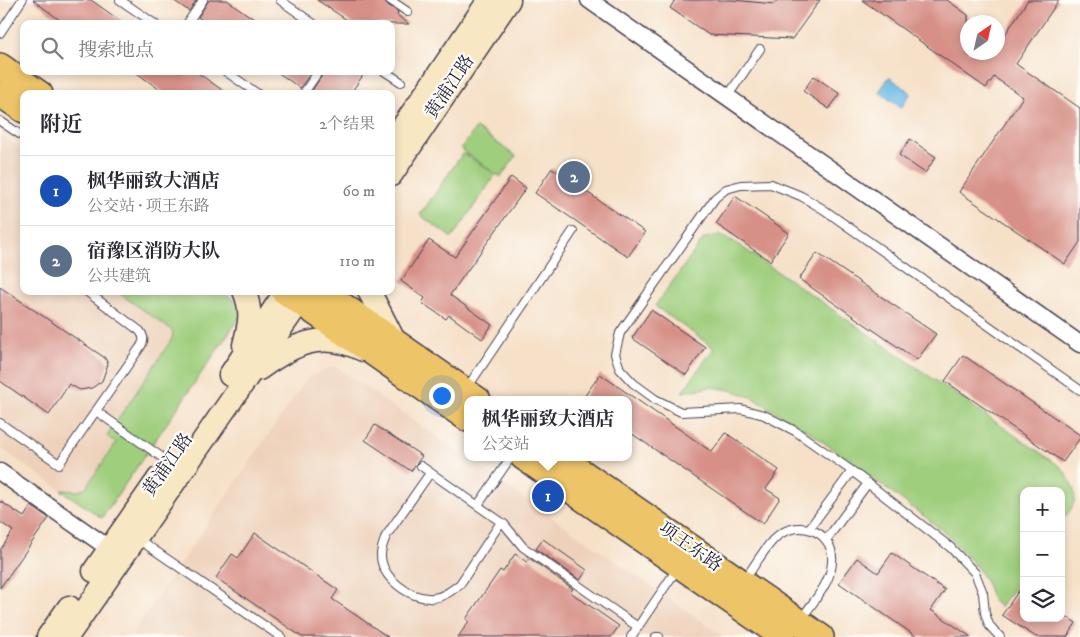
<!DOCTYPE html>
<html lang="zh">
<head>
<meta charset="utf-8">
<style>
  body { margin:0; font-family:"IM FELL DW Pica","Noto Serif SC",serif; background:#f2f2f3; color:#2b2b33 }
  .controls { position:absolute; right:15px; bottom:15px; display:grid; overflow:hidden; border-radius:10px; box-shadow:0 2px 8px #0003 }
  .controls button { width:45px; height:45px; display:grid; place-items:center; padding:0; border:0; border-bottom:1px solid #e1e1e2; background:#fff; color:#2b2b33; font:25px sans-serif }
  .compass { position:absolute; left:960px; top:15px; width:45px; height:45px; border-radius:50%; background:#fff; box-shadow:0 2px 8px #0003; rotate:34deg }
  .you { position:absolute; left:441px; top:395px; width:18px; height:18px; margin:-12px; border:4px solid #fff; border-radius:50%; background:#1a73e8; box-shadow:0 0 0 8px #1a73e833 }
  .badge { display:grid; place-items:center; width:32px; height:32px; border-radius:50%; background:#db2777; color:#fff; font-size:16px; font-weight:700 }
  .pin { position:absolute; translate:-50% -50%; border:2px solid #fff; box-shadow:0 1px 5px #0006 }
  .popup { position:absolute; left:464px; top:396px; width:168px; height:65px; box-sizing:border-box; display:grid; place-content:center; border-radius:10px; background:#fff; filter:drop-shadow(0 1px 4px #0005); font-size:16px; white-space:nowrap; color:#7c7c81 }
  .popup b { font-size:19px; color:#2b2b33 }
  .popup::after { content:''; position:absolute; left:50%; top:100%; margin-left:-10px; border:10px solid transparent; border-top-color:#fff }
  .list { margin:0; padding:0; list-style:none }
  h2 { display:flex; justify-content:space-between; align-items:center; height:65px; margin:0; padding:0 20px; font-size:21px }
  h2 small { font-size:16px; font-weight:400; color:#7c7c81 }
  .list li { display:grid; grid-template-columns:32px 1fr auto; gap:15px; align-items:center; box-sizing:border-box; height:70px; padding:0 20px; border-top:1px solid #e1e1e2 }
  .list b { display:block; font-size:19px; white-space:nowrap }
  .list p { margin:0; font-size:16px; white-space:nowrap; color:#7c7c81 }
  .list em { font-size:16px; font-style:normal; color:#7c7c81 }
  .icon { flex:none; width:28px; height:28px; fill:none; stroke:currentColor; stroke-width:2; stroke-linecap:round; stroke-linejoin:round }
  .map { position:relative; flex:none; width:1080px; height:637px; overflow:hidden }
  .search { position:absolute; background:#fff; box-shadow:0 2px 8px #0003; left:20px; top:20px; width:375px; height:55px; display:flex; align-items:center; gap:12px; box-sizing:border-box; padding:0 18px; border-radius:10px; color:#7c7c81; font-size:19px }
  .panel { position:absolute; background:#fff; box-shadow:0 2px 8px #0003; left:20px; top:90px; width:375px; height:205px; border-radius:10px }
  .map>svg:first-child { display:block }
</style>
</head>
<body>
<div class="map">
<svg width="1080" height="637" viewBox="0 0 1080 637">
  <rect width="100%" height="100%" fill="#fdfcf7"/>
  <filter id="ink" filterUnits="userSpaceOnUse"><feTurbulence type="fractalNoise" baseFrequency=".02" numOctaves="2"/><feDisplacementMap in="SourceGraphic" scale="10" xChannelSelector="R" yChannelSelector="G"/><feConvolveMatrix kernelMatrix="1 2 1 2 8 2 1 2 1" color-interpolation-filters="sRGB"/></filter>
  <filter id="wash" filterUnits="userSpaceOnUse"><feTurbulence type="fractalNoise" baseFrequency=".0096" numOctaves="4" result="noise"/><feDisplacementMap in="SourceGraphic" scale="20" xChannelSelector="R" yChannelSelector="G"/><feGaussianBlur stdDeviation="1.12" result="paint"/><feColorMatrix in="noise" values="0 0 0 0 0 0 0 0 0 0 0 0 0 0 0 0 0 1.4 0 .05"/><feComposite in="paint" operator="in"/></filter>
  <g filter="url(#wash)">
    <rect width="100%" height="100%" fill="#f6e0c7"/>
    <path fill="#eed1ba" d="M 0,135 L 24,151 L 24,291 L 222,291 L 247,309 L 102,518 L 0,448 Z
      M 335,366 L 724,637 L 130,637 L 308,377 Z"/>
    <path fill="#9fce7d" stroke="#60785c" d="M 476,128 L 516,156 L 501,177 L 496,174 L 452,238 L 420,215 L 463,153 L 494,173 L 461,149 Z
      M 719,235 L 733,241 L 1061,467 C 1068,477 1079,492 1073,505 C 1071,511 1065,516 1061,522 L 1061,491 L 1024,491 L 1024,574 L 1000,607 L 993,601 L 988,586 L 977,567 L 948,536 L 928,519 L 811,433 L 751,397 L 731,390 L 711,387 L 682,392 L 714,348 L 655,306 L 704,238 Z
      M 116,291 L 221,291 L 245,309 L 102,518 L 61,490 L 78,491 L 86,487 L 116,443 L 107,436 L 172,339 L 173,331 Z"/>
    <path fill="#6abae5" stroke="#466e90" d="M 889,77 L 911,93 L 901,108 L 879,92 Z"/>
    <g id="blocks">
      <path fill="#d79087" d="M 33,0 L 91,0 L 125,24 L 65,24 Z
        M 173,0 L 196,0 L 189,11 Z
        M 209,0 L 227,0 L 261,24 L 208,24 L 198,17 Z
        M 317,0 L 384,0 L 387,4 L 398,12 L 397,15 L 409,24 L 353,24 Z
        M 675,0 L 733,0 L 774,4 L 777,0 L 820,0 L 792,39 L 709,35 L 670,8 Z
        M 862,0 L 947,0 L 968,15 L 968,52 L 998,52 L 998,45 L 1028,0 L 1059,0 L 1016,64 L 1080,108 L 1080,242 L 1065,264 L 959,192 L 1023,97 L 994,77 L 986,88 Z
        M 134,71 L 195,71 L 228,94 L 166,94 Z
        M 276,71 L 312,71 L 300,88 Z
        M 325,71 L 366,71 L 350,94 L 310,94 Z
        M 814,76 L 840,94 L 829,109 L 803,91 Z
        M 910,139 L 936,157 L 925,173 L 899,155 Z
        M 552,168 L 645,232 L 628,257 L 535,193 Z
        M 511,177 L 526,188 L 450,295 L 492,325 L 482,339 L 449,315 L 446,319 L 422,303 L 425,298 L 401,281 L 429,240 L 455,257 Z
        M 735,196 L 789,233 L 770,261 L 716,224 Z
        M 817,253 L 936,334 L 917,360 L 799,279 Z
        M 0,287 L 105,358 L 108,364 L 102,381 L 92,388 L 80,390 L 69,384 L 49,415 L 0,381 Z
        M 651,310 L 705,347 L 686,375 L 632,338 Z
        M 963,355 L 1080,435 L 1080,438 L 1063,462 L 945,381 Z
        M 600,374 L 712,452 L 726,433 L 779,470 L 766,489 L 780,498 L 763,524 L 628,431 L 628,400 L 582,400 Z
        M 375,425 L 422,456 L 411,471 L 365,440 Z
        M 0,501 L 24,517 L 31,506 L 49,518 L 0,588 L 0,550 L 13,531 L 0,522 Z
        M 255,533 L 338,590 L 332,599 L 388,637 L 302,637 L 216,578 L 232,554 L 238,558 Z
        M 543,539 L 587,570 L 580,580 L 536,549 Z
        M 892,553 L 945,590 L 931,610 L 971,637 L 917,637 L 839,583 L 857,558 L 878,573 Z
        M 515,554 L 527,562 L 529,558 L 573,589 L 570,592 L 619,626 L 611,637 L 458,637 L 469,621 L 466,619 L 500,570 L 503,572 Z
        M 1024,583 L 1024,618 L 1069,618 L 1076,623 L 1067,637 L 1036,637 L 1002,615 Z"/>
    </g>
  </g>
  <g filter="url(#ink)">
    <use href="#blocks" fill-opacity="0" stroke="#423e50" stroke-width="1"/>
    <g fill="none" stroke-linecap="round" stroke-linejoin="round">
      <defs>
        <path id="lane" d="M 120,0 L 155,24
          M 280,0 L 314,24
          M 390,0 L 408,12
          M 187,24 L 203,0
          M 0,33 L 22,0
          M 225,71 L 258,94
          M 384,71 L 401,82
          M 303,94 L 319,71
          M 727,97 L 760,49
          M 0,121 L 24,137
          M 467,388 L 573,231
          M 96,411 L 180,470
          M 0,423 L 59,464 L 139,349 C 144,342 145,338 140,331 L 86,291
          M 421,466 L 504,524 L 523,547 L 638,627
          M 430,473 L 386,536 C 384,542 381,548 381,555 C 381,578 411,600 433,598 C 444,597 452,590 460,584 L 501,522
          M 478,505 L 511,457
          M 809,529 L 852,471
          M 138,539 L 281,637
          M 827,539 L 868,483
          M 744,581 C 753,568 762,552 773,540 C 794,517 835,529 832,562 C 831,583 813,602 801,619
          M 631,637 L 677,569
          M 656,637 L 659,637
          M 1000,637 L 989,625 L 985,613 L 983,593 L 975,573 L 950,547 L 852,471 L 795,431 L 764,415 L 741,409 L 681,412 L 655,399 L 633,383 L 620,369 L 615,354 L 620,333 L 715,198 L 726,189 L 741,185 L 771,184 L 801,196 L 823,209 L 1080,390"/>
        <path id="street" d="M 589,0 L 1080,344
          M 0,472 L 117,554"/>
        <path id="secondary" d="M 391,144 L 489,0
          M 391,175 L 509,0
          M 369,291 L 395,342
          M 244,345 C 249,326 253,311 244,291
          M 259,369 C 294,344 320,330 363,350
          M 230,375 L 286,291
          M 94,571 L 159,478
          M 48,637 L 69,607
          M 67,637 L 307,291"/>
        <path id="primary" d="M 0,66 L 40,94
          M 0,94 L 24,110
          M 284,291 L 468,419
          M 322,291 L 478,400
          M 523,457 L 783,637
          M 560,457 L 821,637"/>
      </defs>
      <use href="#lane" stroke="#423e50" stroke-width="10"/>
      <use href="#street" stroke="#423e50" stroke-width="19"/>
      <use href="#secondary" stroke="#423e50" stroke-width="25"/>
      <use href="#primary" stroke="#423e50" stroke-width="28"/>
      <use href="#lane" stroke="#fff" stroke-width="8"/>
      <use href="#street" stroke="#fff" stroke-width="16"/>
      <use href="#secondary" stroke="#f8e7c3" stroke-width="22"/>
      <use href="#primary" stroke="#eec469" stroke-width="25"/>
    </g>
  </g>
  <g text-anchor="middle" dominant-baseline="central" stroke-width="4.5" stroke-linejoin="round" paint-order="stroke">
    <g font-size="18" fill="#22223b" stroke="#fdfcf7">
      <text transform="translate(450 87) rotate(-56)">黄浦江路</text>
      <text transform="translate(168 465) rotate(-55)">黄浦江路</text>
      <text transform="translate(690 547) rotate(35)">项王东路</text>
    </g>
  </g>
</svg>
<div class="controls">
<button>+</button>
<button>−</button>
<button><svg class="icon" aria-label="layers" viewBox="0 0 24 24"><path d="M12 4l9 5-9 5-9-5zM3 14l9 5 9-5"/></svg></button>
</div>
<svg class="compass" viewBox="-18 -18 36 36"><path d="M0-13l5 13h-10z" fill="#e53935"/><path d="M0 13l5-13h-10z" fill="#7c7c81"/></svg>
<div class="you"></div>
<div class="pin badge" style="left:548px;top:496px;background:#1a4fb4">1</div>
<div class="popup"><b>枫华丽致大酒店</b>公交站</div>
<div class="pin badge" style="left:574px;top:177px;background:#5c6f8a">2</div>
<div class="search"><svg class="icon" aria-label="search" viewBox="0 0 24 24"><circle cx="10" cy="10" r="6"/><path d="M15 15l6 6"/></svg>搜索地点</div>
<section class="panel">
<h2>附近<small>2个结果</small></h2>
<ul class="list">
<li><span class="badge" style="background:#1a4fb4">1</span><div><b>枫华丽致大酒店</b><p>公交站 · 项王东路</p></div><em>60 m</em></li>
<li><span class="badge" style="background:#5c6f8a">2</span><div><b>宿豫区消防大队</b><p>公共建筑</p></div><em>110 m</em></li>
</ul>
</section>
</div>
</body>
</html>
